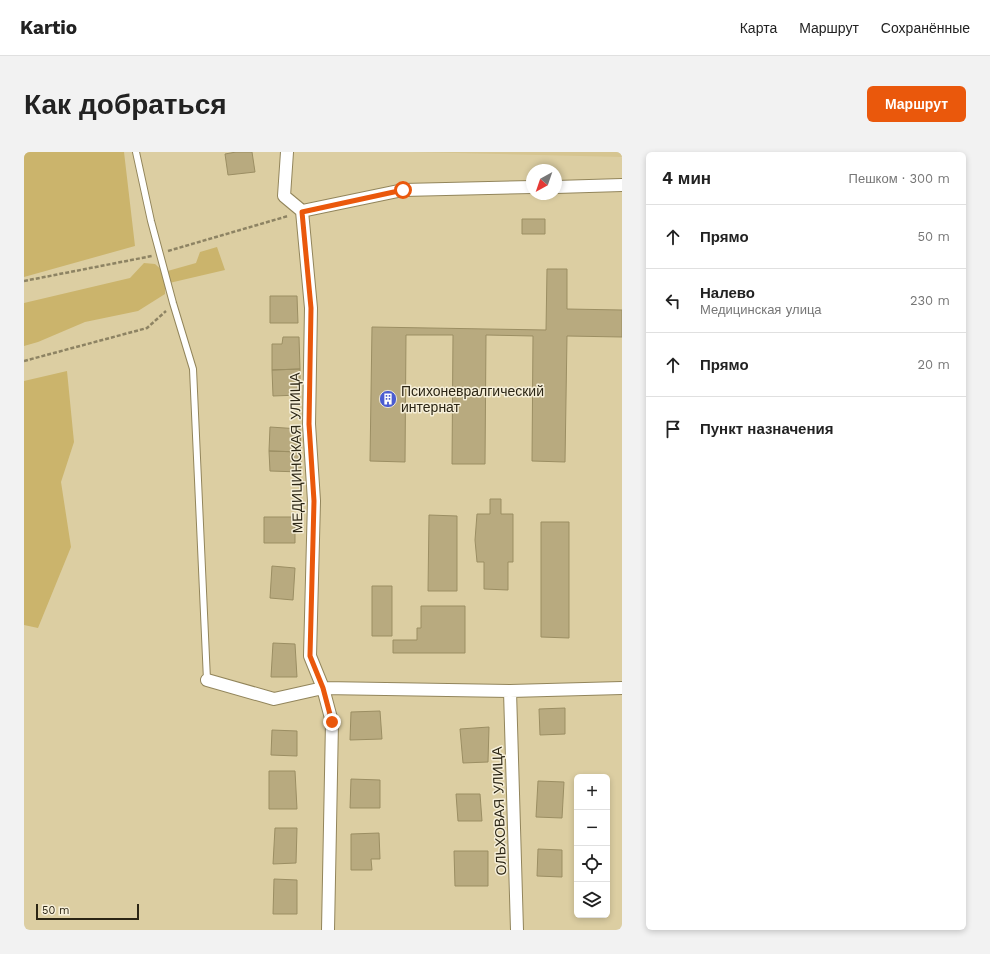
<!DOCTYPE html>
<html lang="ru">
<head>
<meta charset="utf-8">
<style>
  body { margin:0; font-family:"Work Sans",sans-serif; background:#f2f2f2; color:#222 }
  .controls { position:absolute; right:12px; bottom:12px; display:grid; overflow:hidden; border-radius:6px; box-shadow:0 2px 6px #0003 }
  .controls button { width:36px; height:36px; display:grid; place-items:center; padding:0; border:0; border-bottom:1px solid #e0e0e0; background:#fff; color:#222; font:20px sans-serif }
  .compass { position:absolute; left:502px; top:12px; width:36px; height:36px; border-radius:50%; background:#fff; box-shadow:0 2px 6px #0003; rotate:220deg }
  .scale { position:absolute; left:12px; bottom:10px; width:103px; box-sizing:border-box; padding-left:4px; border:2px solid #2b2514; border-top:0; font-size:11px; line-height:14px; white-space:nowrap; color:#2b2514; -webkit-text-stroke:3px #f6efd9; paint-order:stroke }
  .stop { position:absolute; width:12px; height:12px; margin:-9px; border:3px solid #ea580c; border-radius:50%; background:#fff }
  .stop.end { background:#ea580c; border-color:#fff; box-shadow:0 1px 4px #0008 }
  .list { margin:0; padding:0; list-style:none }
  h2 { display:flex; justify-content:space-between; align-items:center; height:52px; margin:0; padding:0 16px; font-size:17px }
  h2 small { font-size:13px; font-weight:400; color:#767676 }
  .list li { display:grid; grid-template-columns:26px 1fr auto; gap:12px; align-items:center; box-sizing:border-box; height:64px; padding:0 16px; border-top:1px solid #e0e0e0 }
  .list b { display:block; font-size:15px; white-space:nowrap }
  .list p { margin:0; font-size:13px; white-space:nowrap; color:#767676 }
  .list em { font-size:13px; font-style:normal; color:#767676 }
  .icon { flex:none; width:22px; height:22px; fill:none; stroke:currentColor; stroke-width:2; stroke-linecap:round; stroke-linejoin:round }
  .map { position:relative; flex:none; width:598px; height:778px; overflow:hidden; border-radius:6px }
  header { display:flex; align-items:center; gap:24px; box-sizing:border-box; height:56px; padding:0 20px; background:#fff; border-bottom:1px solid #e0e0e0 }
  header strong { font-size:19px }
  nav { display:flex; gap:22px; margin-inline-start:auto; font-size:14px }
  .intro { display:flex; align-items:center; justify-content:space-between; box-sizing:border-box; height:96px; padding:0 24px }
  h1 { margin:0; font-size:28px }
  .button { padding:10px 18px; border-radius:6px; background:#ea580c; color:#fff; font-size:14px; font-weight:700 }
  main { display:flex; gap:24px; padding:0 24px }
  aside { flex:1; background:#fff; border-radius:6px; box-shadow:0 2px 6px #0003 }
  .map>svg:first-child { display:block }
</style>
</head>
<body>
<header>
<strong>Kartio</strong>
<nav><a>Карта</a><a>Маршрут</a><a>Сохранённые</a></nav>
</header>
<div class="intro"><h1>Как добраться</h1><a class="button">Маршрут</a></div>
<main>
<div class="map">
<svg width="598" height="778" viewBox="0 0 598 778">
  <rect width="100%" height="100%" fill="#dccea2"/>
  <path fill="#d6c591" d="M 388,0 L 598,0 L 598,5 Z"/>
  <path fill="#cbb46c" d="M 0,0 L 100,0 L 111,94 L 0,125 Z
    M 193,95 L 201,118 L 141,132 L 141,142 L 114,159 L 61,170 L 14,190 L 0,194 L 0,151 L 106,126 L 120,111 L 131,112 L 140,120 L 172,111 L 176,100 Z
    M 43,219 L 50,290 L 37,330 L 47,395 L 14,476 L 0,473 L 0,229 Z"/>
  <path fill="#b8aa7f" stroke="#9b8e63" d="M 212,0 L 228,0 L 231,20 L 204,23 L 201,2 Z
    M 498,67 L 521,67 L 521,82 L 498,82 Z
    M 523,117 L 543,117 L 543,157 L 598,158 L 598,185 L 543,184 L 541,310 L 508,309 L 509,184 L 462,183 L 461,312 L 428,312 L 429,183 L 382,183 L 381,310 L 346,309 L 348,175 L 522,178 Z
    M 246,144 L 273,144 L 274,171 L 246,171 Z
    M 259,185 L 275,185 L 276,217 L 248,218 L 248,192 L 258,192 Z
    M 276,217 L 276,243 L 249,244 L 248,218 Z
    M 246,275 L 276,277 L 277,300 L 245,299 Z
    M 245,299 L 277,300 L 277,320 L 246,319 Z
    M 466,347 L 477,347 L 477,362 L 489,362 L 489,410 L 484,410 L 484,438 L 460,437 L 460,410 L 453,410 L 451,388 L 453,362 L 466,362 Z
    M 405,363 L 433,364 L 433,439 L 404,439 Z
    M 240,365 L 271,365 L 271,391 L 240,391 Z
    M 517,370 L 545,370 L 545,486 L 517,485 Z
    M 248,414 L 271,416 L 269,448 L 246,446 Z
    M 348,434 L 368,434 L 368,484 L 348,484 Z
    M 397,454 L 441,454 L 441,501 L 369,501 L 369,488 L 393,488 L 393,476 L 397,476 Z
    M 249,491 L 271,492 L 273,525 L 247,525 Z
    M 541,556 L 541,582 L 516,583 L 515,557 Z
    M 356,559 L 358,587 L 326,588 L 327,560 Z
    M 465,575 L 464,610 L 439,611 L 436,577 Z
    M 248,578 L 273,579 L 273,604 L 247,603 Z
    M 245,619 L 271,619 L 273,657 L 245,657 Z
    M 327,627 L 356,628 L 356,656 L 326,656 Z
    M 514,629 L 540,630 L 538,666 L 512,665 Z
    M 432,642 L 456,642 L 458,669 L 434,669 Z
    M 251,676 L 273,676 L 272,711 L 249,712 Z
    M 355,681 L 356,707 L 347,707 L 348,718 L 327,718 L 327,682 Z
    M 514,697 L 538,698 L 538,725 L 513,724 Z
    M 430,699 L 464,699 L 464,734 L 431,734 Z
    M 250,727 L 273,728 L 273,762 L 249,762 Z"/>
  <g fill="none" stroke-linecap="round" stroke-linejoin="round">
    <defs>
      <path id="service" d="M 112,0 L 127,69 L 149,151 L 169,217 L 183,528"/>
      <path id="minor" d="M 263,0 L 260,44 L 278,59 L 287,156 L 285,272 L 290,349 L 286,504 L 299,536 L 308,570 L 304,778
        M 532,35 L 598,33
        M 278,59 L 379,38 L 508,35
        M 183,528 L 250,547 L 299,536 L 486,539 L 598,536
        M 486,539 L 493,778"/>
    </defs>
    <use href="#service" stroke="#92855b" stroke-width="8"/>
    <use href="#minor" stroke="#92855b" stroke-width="14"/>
    <path stroke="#8d8363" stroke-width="2.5" stroke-dasharray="4 2" stroke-linecap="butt" d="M 144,99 L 264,64
      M 0,129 L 128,104
      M 0,209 L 123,176 L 142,159"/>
    <use href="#service" stroke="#fff" stroke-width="6"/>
    <use href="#minor" stroke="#fff" stroke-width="12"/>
  </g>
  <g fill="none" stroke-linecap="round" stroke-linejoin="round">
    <path stroke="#ea580c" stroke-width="5" d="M 308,570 L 299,536 L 286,504 L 290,349 L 285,272 L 287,156 L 278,60 L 379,38"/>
  </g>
  <defs>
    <symbol id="building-disc" viewBox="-11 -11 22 22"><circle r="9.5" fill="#4a5cd1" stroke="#f6efd9"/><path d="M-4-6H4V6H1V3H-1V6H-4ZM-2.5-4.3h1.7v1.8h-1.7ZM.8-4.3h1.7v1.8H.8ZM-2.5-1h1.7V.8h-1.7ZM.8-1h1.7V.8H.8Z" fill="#fff"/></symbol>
  </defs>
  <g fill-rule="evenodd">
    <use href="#building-disc" x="354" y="237" width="20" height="20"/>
  </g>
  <g text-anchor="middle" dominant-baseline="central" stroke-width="3" stroke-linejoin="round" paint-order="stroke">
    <g font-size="14" fill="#2b2514" stroke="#f6efd9" text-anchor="start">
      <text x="377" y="239">Психоневралгический<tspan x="377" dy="16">интернат</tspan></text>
    </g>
    <g font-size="14" fill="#2b2514" stroke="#f6efd9">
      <text transform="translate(272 301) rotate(-91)">МЕДИЦИНСКАЯ УЛИЦА</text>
      <text transform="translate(475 659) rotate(-92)">ОЛЬХОВАЯ УЛИЦА</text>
    </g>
  </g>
</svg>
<div class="controls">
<button>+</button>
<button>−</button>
<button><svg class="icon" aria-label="locate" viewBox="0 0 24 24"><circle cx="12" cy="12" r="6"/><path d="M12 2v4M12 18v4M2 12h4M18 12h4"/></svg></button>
<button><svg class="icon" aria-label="layers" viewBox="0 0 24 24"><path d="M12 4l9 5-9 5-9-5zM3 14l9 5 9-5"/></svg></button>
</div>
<svg class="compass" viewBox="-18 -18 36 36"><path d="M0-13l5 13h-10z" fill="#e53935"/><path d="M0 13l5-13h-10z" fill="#767676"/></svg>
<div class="scale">50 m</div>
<div class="stop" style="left:379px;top:38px"></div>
<div class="stop end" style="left:308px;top:570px"></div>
</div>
<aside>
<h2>4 мин<small>Пешком · 300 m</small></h2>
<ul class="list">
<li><svg class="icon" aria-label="ahead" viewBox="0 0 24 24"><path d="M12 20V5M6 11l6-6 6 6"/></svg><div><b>Прямо</b></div><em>50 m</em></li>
<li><svg class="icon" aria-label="left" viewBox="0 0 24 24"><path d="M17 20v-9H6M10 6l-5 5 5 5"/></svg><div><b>Налево</b><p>Медицинская улица</p></div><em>230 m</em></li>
<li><svg class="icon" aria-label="ahead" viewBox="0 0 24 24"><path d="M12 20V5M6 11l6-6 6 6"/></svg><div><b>Прямо</b></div><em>20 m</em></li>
<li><svg class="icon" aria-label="arrive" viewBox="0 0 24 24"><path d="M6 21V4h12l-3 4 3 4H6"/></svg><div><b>Пункт назначения</b></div></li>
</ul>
</aside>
</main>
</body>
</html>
